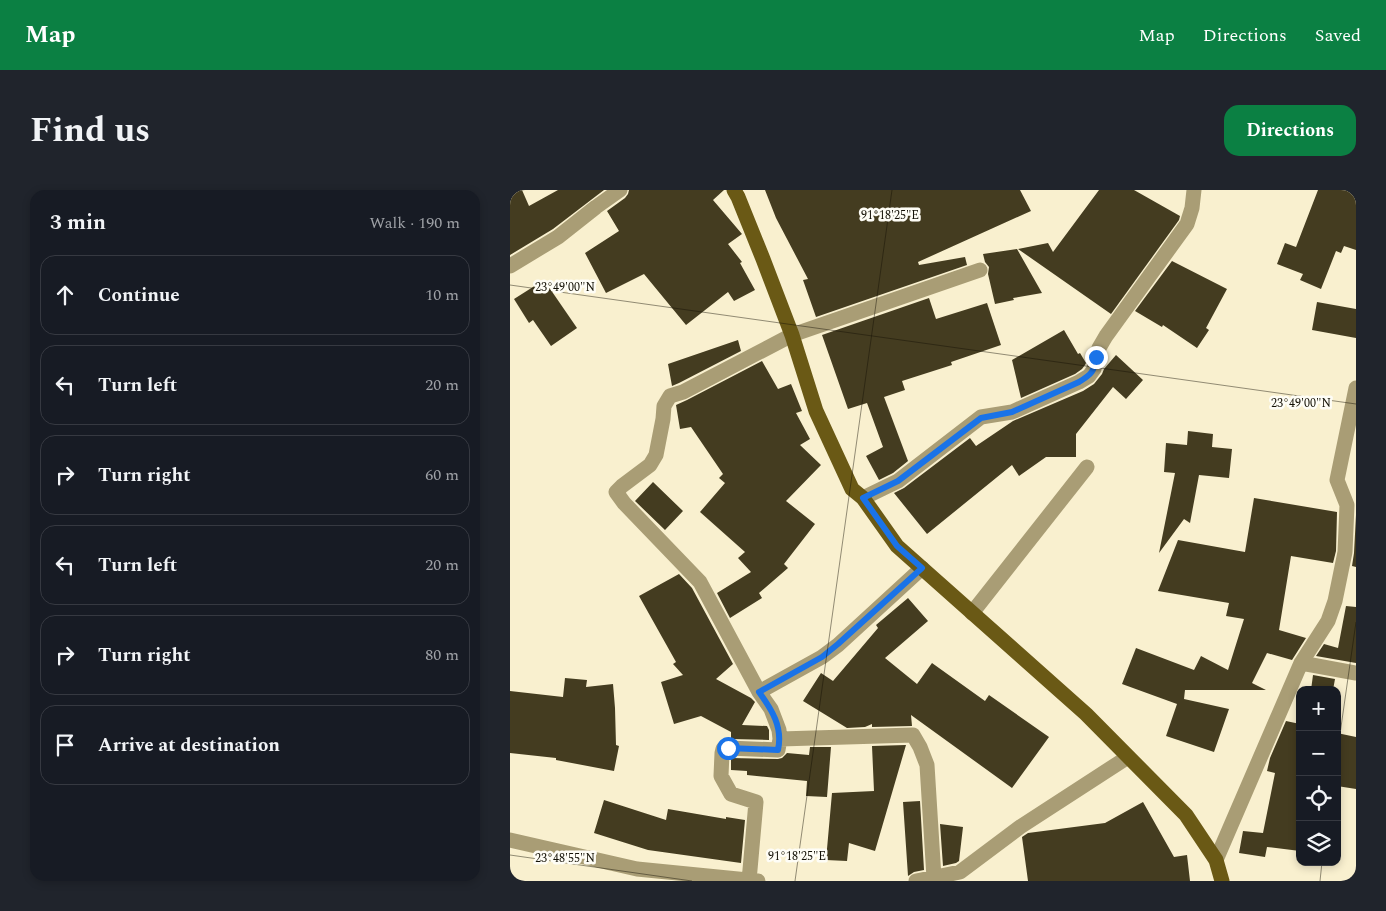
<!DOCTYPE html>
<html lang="en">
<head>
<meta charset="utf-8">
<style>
  body { margin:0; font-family:Spectral,serif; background:#20242c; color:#f1f3f6 }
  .controls { position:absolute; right:15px; bottom:15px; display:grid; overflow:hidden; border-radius:10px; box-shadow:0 2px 8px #0003 }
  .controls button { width:45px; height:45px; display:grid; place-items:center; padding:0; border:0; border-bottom:1px solid #363941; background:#171b24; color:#f1f3f6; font:25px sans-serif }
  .stop { position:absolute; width:15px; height:15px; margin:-11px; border:4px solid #1a73e8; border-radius:50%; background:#fff }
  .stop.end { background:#1a73e8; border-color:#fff; box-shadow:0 1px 5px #0008 }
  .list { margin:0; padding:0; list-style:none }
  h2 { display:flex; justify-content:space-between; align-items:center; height:65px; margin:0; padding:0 20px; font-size:21px }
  h2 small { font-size:16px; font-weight:400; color:#9ea1a6 }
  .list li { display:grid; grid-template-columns:32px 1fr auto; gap:15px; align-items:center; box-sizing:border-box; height:80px; margin:0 10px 10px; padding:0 10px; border:1px solid #363941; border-radius:15px }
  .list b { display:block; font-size:19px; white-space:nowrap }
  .list em { font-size:16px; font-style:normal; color:#9ea1a6 }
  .icon { flex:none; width:28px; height:28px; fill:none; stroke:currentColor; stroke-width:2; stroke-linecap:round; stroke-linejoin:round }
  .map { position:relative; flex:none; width:846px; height:691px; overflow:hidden; border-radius:15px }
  header { display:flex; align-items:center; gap:30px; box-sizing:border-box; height:70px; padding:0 25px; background:#0b8043; color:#fff }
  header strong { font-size:24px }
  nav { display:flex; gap:28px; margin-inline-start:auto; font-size:18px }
  .intro { display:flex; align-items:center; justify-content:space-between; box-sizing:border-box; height:120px; padding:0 30px }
  h1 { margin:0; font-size:35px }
  .button { padding:12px 22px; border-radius:15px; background:#0b8043; color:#fff; font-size:18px; font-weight:700 }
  main { display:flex; gap:30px; padding:0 30px }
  aside { flex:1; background:#171b24; border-radius:15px; box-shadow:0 2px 8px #0003 }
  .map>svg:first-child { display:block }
</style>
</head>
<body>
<header>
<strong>Map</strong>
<nav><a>Map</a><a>Directions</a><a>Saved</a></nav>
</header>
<div class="intro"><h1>Find us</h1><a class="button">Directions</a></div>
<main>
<aside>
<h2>3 min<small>Walk · 190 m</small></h2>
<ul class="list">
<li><svg class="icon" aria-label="ahead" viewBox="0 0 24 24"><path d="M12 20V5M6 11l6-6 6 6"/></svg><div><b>Continue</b></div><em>10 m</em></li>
<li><svg class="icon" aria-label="left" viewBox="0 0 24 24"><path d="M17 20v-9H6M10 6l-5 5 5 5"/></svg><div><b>Turn left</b></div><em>20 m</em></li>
<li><svg class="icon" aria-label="right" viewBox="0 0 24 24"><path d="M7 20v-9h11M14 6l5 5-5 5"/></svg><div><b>Turn right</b></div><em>60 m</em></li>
<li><svg class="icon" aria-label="left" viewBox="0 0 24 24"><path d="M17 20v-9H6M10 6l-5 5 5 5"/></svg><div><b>Turn left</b></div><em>20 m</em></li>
<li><svg class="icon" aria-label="right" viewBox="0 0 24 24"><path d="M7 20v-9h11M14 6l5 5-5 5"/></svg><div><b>Turn right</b></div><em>80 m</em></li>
<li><svg class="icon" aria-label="arrive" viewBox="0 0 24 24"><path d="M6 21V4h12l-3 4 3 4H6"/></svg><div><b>Arrive at destination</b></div></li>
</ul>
</aside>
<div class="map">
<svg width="846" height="691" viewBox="0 0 846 691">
  <rect width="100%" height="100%" fill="#f9f0cf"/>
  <path fill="#443c20" d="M 0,0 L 12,0 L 19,16 L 48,0 L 94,0 L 43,39 L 0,65 Z
    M 119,0 L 214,0 L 203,10 L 232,44 L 218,54 L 232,72 L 230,73 L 245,100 L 224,111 L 218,102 L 176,135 L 134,84 L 96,103 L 75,63 L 109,41 L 97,21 L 115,8 L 118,4 Z
    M 255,0 L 510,0 L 521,21 L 408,72 L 409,75 L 455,67 L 457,75 L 306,127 L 293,90 L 298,89 L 266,28 Z
    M 589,0 L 624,0 L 670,26 L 669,30 L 601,124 L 508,59 L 538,53 L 543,62 Z
    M 808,0 L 846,0 L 846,60 L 834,56 L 831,63 L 826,61 L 811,99 L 790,90 L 793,84 L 767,74 L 775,53 L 786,57 Z
    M 507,59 L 532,103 L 503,108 L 504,110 L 485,114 L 478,84 L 479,77 L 475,72 L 473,64 Z
    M 662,71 L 717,99 L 696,138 L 699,140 L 687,158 L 653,135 L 652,137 L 625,121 Z
    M 34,90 L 67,138 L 41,156 L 23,130 L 19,133 L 4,109 Z
    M 419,108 L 426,129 L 477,113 L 491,155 L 441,172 L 442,175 L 392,191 L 395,200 L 374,207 L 398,271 L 383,283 L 369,290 L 356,266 L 373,257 L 357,213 L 338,219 L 312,145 Z
    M 807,112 L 846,119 L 846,148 L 802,140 Z
    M 554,140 L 568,164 L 570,163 L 576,173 L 575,175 L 572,179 L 565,184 L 511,208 L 502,170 Z
    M 228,150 L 231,161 L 169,193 L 162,196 L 158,174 Z
    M 606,165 L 633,190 L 616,209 L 603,197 L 566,244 L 566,267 L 536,267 L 509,286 L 502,275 L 417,344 L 384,303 L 394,298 L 460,248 L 466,256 L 503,231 L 573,201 L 584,194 L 592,184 L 594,179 Z
    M 252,171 L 268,199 L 281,194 L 292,221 L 286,223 L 300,249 L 290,255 L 311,275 L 276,311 L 305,334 L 274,374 L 278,378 L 249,403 L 252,408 L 220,428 L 207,403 L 241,382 L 228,368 L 235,362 L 190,322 L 215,293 L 209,288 L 213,284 L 181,237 L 170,239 L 166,215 L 177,210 Z
    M 678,241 L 703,244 L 702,257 L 722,259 L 719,288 L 689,285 L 680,333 L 674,329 L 649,363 L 665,283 L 654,282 L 656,253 L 677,255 Z
    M 143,292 L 173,321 L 155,340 L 125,311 Z
    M 744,308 L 827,322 L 826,361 L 823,373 L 781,366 L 769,440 L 796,448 L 782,470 L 757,463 L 742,493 L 756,500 L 675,500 L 674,509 L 719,519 L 704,562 L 656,546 L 667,514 L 612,494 L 626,458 L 684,480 L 691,466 L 718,480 L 734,429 L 716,426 L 719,413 L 648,401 L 668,350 L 735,362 Z
    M 846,325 L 846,377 L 842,376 L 844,363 Z
    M 169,384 L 182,398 L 223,474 L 206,489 L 241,508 L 245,512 L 232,535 L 257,536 L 259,540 L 259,550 L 221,549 L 221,542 L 191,526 L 164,534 L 151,492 L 173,485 L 163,474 L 166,472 L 129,406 Z
    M 398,408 L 418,431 L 375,468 L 407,494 L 422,473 L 475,511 L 479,505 L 539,547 L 502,598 L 401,525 L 402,536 L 362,537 L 362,534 L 355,537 L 337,538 L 293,511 L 311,483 L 323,491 L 368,438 L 366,435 Z
    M 836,416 L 846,417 L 846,473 L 806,466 L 814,454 L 828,458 Z
    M 803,485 L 825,489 L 823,500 L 801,500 Z
    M 55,488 L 77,490 L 76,497 L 103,494 L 105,518 L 106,555 L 109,556 L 104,581 L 46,570 L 46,568 L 0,563 L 0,501 L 53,507 Z
    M 776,531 L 790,534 L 790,661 L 757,657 L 755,667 L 729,663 L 733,641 L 753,643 L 765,583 L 757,581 L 760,568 Z
    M 827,543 L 846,547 L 846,599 L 827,596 Z
    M 396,555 L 365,661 L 339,653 L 337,671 L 316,670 L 322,603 L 364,601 L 362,556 Z
    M 300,557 L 321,557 L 317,607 L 296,606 L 297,591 L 237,585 L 237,581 L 221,580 L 221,568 L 268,569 L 272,568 L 277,563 L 299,565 Z
    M 94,610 L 156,630 L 158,619 L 216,629 L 216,627 L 235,630 L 231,673 L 138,660 L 84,643 Z
    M 410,611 L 414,680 L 404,682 L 398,686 L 393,612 Z
    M 633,612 L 664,667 L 677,665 L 680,691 L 518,691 L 512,647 L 518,643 L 595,633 Z
    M 430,634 L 453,637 L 449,671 L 446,673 L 433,676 Z"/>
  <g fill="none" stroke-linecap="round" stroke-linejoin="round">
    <path stroke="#a99d75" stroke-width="15" d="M 0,76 L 48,47 L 86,17 L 110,0
      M 353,308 L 388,291 L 471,227 L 502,222 L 569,192 L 579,186 L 584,179 L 586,167 L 589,158 L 596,146 L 677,34 L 682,18 L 684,0
      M 462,423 L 577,277
      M 791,473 L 846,483
      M 249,502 L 312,467 L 328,455 L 412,378
      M 270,549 L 403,545 L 410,557 L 417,575 L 424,688
      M 0,650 L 127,679 L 248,691
      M 706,670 L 791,473 L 818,431 L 825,411 L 835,362 L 837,315 L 827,290 L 846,198
      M 239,691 L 246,612 L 221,604 L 211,586 L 212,563 L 213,559 L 218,558 L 268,560 L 270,549 L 269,540 L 261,519 L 249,502 L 190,392 L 114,313 L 106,302 L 112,296 L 140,275 L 146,265 L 153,229 L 154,216 L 160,206 L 173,202 L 282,145 L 470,80
      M 406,691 L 450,682 L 510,637 L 618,567"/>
    <path stroke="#6a5915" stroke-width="15" d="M 224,0 L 228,7 L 253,69 L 282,145 L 306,221 L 342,299 L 353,308 L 387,356 L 576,524 L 676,625 L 706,670 L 712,691"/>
  </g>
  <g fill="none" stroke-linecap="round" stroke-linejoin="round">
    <path stroke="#1a73e8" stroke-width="6" d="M 218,558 L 268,560 C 273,537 262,520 249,502 L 312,467 L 328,454 L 412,378 L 387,356 L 353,308 L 388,291 L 471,228 L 502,222 L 569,192 C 582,184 584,182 586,167"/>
  </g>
  <path fill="none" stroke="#131005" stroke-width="1" stroke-opacity="0.45" d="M 0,95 L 846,214M 827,565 L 846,432M 0,665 L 182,691M 285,691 L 382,0M 810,691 L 812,672"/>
  <g font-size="12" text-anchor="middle" fill="#131005" stroke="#fefdf6" stroke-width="5" stroke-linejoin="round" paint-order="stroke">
    <text x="380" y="29">91°18'25"E</text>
    <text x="55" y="101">23°49'00"N</text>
    <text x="791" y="217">23°49'00"N</text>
    <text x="287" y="670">91°18'25"E</text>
    <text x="55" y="672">23°48'55"N</text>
  </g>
</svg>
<div class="controls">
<button>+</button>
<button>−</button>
<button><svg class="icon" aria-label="locate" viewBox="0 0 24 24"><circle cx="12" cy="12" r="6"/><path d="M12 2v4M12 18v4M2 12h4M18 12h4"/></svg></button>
<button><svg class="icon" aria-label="layers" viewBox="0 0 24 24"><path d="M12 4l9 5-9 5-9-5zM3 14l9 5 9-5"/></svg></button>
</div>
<div class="stop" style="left:218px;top:558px"></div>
<div class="stop end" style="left:586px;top:167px"></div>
</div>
</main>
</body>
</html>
